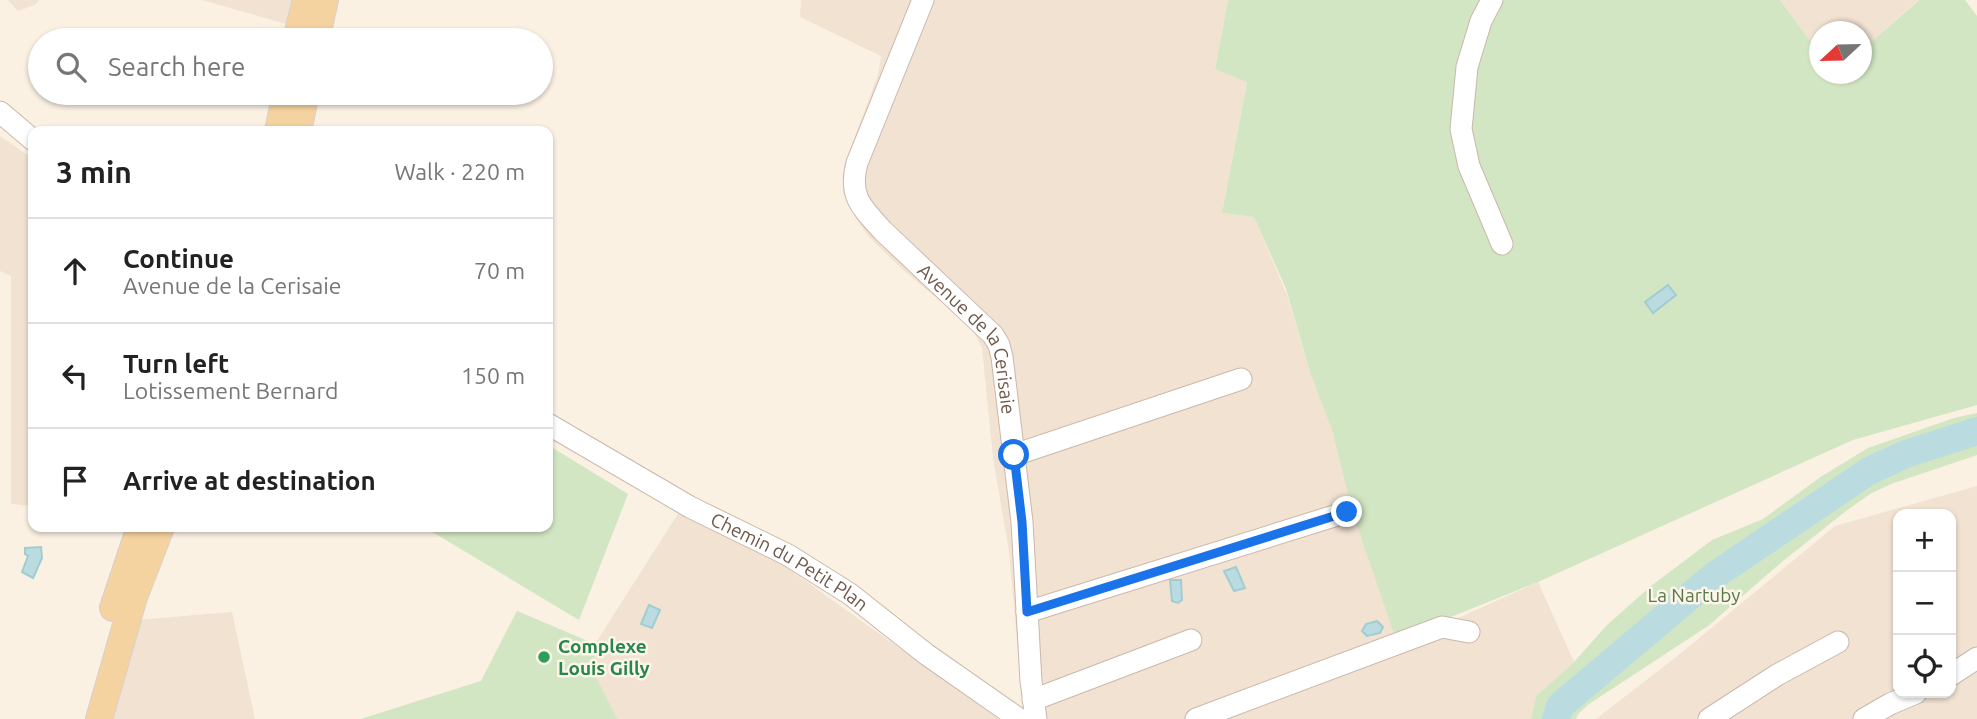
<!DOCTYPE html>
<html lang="en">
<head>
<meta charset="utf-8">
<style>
  body { margin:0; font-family:Ubuntu,sans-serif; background:#f6f6f6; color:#222 }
  .controls { position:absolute; right:21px; bottom:21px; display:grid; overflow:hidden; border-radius:14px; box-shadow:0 2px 5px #0004 }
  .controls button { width:63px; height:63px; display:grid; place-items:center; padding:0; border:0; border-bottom:2px solid #e0e0e0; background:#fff; color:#222; font:35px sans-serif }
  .compass { position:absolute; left:1809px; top:21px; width:63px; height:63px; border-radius:50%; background:#fff; box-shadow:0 2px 5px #0004; rotate:248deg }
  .stop { position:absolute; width:21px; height:21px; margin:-16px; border:5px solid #1a73e8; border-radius:50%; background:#fff }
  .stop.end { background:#1a73e8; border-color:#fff; box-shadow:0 2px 7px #0008 }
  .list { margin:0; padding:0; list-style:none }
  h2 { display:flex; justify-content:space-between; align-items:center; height:91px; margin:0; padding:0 28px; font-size:30px }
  h2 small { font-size:23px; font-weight:400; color:#767676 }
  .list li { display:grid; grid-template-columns:46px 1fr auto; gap:21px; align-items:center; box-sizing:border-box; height:105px; padding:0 28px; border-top:2px solid #e0e0e0 }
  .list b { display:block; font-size:26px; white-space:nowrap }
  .list p { margin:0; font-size:23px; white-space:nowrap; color:#767676 }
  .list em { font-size:23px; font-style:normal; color:#767676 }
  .icon { flex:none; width:38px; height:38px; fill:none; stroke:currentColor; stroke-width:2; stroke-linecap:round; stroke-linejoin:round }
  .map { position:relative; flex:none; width:1977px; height:719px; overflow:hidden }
  .search { position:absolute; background:#fff; box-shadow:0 2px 5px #0004; left:28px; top:28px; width:525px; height:77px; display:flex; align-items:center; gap:18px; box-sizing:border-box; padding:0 24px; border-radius:38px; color:#767676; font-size:26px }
  .panel { position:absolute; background:#fff; box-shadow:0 2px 5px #0004; left:28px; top:126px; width:525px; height:406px; border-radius:14px }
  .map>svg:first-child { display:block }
</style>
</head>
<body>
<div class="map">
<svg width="1977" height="719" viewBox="0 0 1977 719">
  <rect width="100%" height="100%" fill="#faf1e3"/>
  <path fill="#f1e2d2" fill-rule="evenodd" d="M 8,0 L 39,0 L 35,5 L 18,11 Z
    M 202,0 L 293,0 L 286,24 Z
    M 801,0 L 1228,0 L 1215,68 L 1247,81 L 1222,213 L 1254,217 L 1287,295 L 1310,372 L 1333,433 L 1398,645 L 1538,582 L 1574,662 L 1536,696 L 1531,719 L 1024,719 L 1009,551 L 993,458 L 982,348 L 971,327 L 902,269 L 868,236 L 849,207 L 843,192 L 843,178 L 846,160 L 878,75 L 881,56 L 800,17 Z
    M 1780,0 L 1918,0 L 1862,50 L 1862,32 L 1820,32 L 1819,53 Z
    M 0,136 L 33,159 L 33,506 L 11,504 L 11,276 L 0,271 Z
    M 1977,486 L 1977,719 L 1596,719 L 1680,654 L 1835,526 ZM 1898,514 L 1951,514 L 1951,693 L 1898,693 Z
    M 679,512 L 778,561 L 998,719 L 361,719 L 481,681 L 517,611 L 595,644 Z
    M 232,612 L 255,719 L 111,719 L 136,620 Z"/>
  <path fill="#d2e6c3" d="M 1228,0 L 1780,0 L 1819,53 L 1820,74 L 1862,74 L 1862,50 L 1919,0 L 1965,0 L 1977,16 L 1977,405 L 1853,440 L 1538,582 L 1396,639 L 1352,511 L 1333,433 L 1310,372 L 1286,289 L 1254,217 L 1222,213 L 1247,82 L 1215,69 Z
    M 1977,413 L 1977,455 L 1891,484 L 1870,494 L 1846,511 L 1783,561 L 1708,626 L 1589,704 L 1578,714 L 1576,719 L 1531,719 L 1536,696 L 1574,662 L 1607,625 L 1651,586 L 1712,540 L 1763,519 L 1822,476 L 1868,448 L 1954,418 Z
    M 548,445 L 628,494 L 579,620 L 424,527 L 548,527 Z
    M 517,611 L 597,645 L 592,669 L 617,719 L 361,719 L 481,681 Z"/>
  <path fill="#badce1" stroke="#a1ccd2" stroke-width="2" d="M 1668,285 L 1676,295 L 1653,313 L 1645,302 Z
    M 41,547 L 42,558 L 33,578 L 22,572 L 28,556 L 25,554 L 25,548 Z
    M 1236,567 L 1245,588 L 1234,591 L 1224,571 Z
    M 1170,580 L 1181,580 L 1182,600 L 1178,603 L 1172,601 Z
    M 649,605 L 660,610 L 652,628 L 641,624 Z
    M 1377,621 L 1383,627 L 1380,633 L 1367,636 L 1362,631 L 1366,624 Z"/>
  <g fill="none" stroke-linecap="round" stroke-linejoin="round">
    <path stroke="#badce1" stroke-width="28" d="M 1556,719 L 1560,706 L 1715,575 L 1869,471 L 1906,454 L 1977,431"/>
    <defs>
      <g id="minor">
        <path id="s1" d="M 923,0 L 857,163 C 848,196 862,208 883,231 L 993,335 L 999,345 L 1002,357 L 1022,522 L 1031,681 L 1036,719"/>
        <path d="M 1492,0 L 1481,21 L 1467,67 L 1461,129 L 1469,166 L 1502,244"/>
        <path d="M 0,112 L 33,140"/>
        <path id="s2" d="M 548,424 L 690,507 L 788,555 L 850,594 L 926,654 L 1019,719"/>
        <path d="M 1014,455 L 1241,379"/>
        <path d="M 1027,612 L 1347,512"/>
        <path d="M 1951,675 L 1977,658"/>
        <path d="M 1033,700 L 1191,640"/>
        <path d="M 1196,719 L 1442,627 L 1469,632"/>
        <path d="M 1709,719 L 1777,675 L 1838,642"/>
        <path d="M 1864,719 L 1890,704 L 1916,693"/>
      </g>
      <path id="major" d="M 296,40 L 306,0
        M 316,40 L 325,0
        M 278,131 L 286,93
        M 298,131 L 306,93
        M 113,608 L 140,527
        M 99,719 L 134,597 L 161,527"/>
    </defs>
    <use href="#minor" stroke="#cab8ab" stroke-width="23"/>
    <use href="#major" stroke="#d7d0cd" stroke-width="28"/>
    <use href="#minor" stroke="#fff" stroke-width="21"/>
    <use href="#major" stroke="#f4d3a0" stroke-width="26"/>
  </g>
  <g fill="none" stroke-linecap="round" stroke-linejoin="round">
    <path stroke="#1a73e8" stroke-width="9" d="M 1014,455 L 1022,522 L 1027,612 L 1347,512"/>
  </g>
  <circle fill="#2e9e5b" stroke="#fdf5e9" stroke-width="2.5" cx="544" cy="657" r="7"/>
  <g text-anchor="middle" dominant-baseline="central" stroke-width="5" stroke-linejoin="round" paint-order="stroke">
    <g font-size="19" fill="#70584b" stroke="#fdf5e9">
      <text stroke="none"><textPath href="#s1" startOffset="396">Avenue de la Cerisaie</textPath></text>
      <text stroke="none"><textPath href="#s2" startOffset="278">Chemin du Petit Plan</textPath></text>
    </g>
    <g font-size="19" fill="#577a47" stroke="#fdf5e9">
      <text x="1694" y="595">La Nartuby</text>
    </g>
    <g font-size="19" font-weight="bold" fill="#27864d" stroke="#fdf5e9" text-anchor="start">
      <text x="558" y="646">Complexe<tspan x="558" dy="22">Louis Gilly</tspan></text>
    </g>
  </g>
</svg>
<div class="controls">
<button>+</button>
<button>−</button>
<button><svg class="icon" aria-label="locate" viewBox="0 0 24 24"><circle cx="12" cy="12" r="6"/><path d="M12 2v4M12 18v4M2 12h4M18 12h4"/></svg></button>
</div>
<svg class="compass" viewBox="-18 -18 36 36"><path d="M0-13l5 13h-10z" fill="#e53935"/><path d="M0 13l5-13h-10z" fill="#767676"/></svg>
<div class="stop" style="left:1014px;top:455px"></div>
<div class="stop end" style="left:1347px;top:512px"></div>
<div class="search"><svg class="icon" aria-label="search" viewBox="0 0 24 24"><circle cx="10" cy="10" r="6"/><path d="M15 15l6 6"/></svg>Search here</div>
<section class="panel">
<h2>3 min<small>Walk · 220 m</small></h2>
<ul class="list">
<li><svg class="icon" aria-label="ahead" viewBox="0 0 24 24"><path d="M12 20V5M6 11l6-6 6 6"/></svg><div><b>Continue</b><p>Avenue de la Cerisaie</p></div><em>70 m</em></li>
<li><svg class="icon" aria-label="left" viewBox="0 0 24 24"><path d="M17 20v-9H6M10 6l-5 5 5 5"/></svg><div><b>Turn left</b><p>Lotissement Bernard</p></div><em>150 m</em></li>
<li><svg class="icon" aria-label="arrive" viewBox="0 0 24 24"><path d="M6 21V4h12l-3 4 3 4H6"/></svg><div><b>Arrive at destination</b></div></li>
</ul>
</section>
</div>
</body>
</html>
